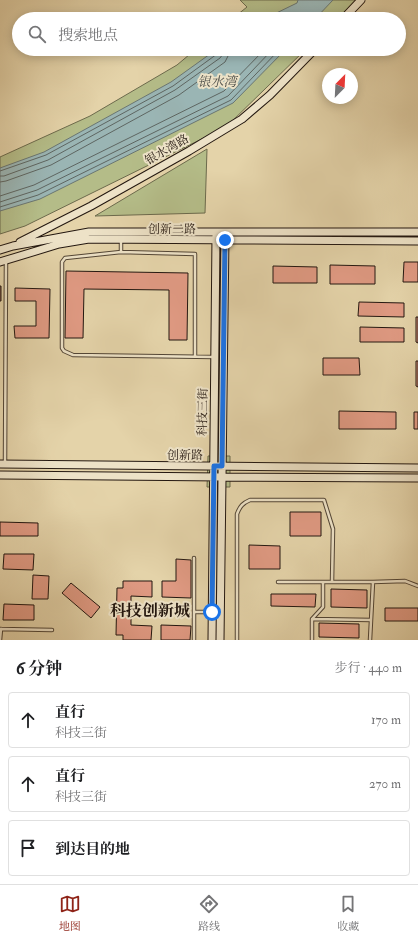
<!DOCTYPE html>
<html lang="zh">
<head>
<meta charset="utf-8">
<style>
  body { margin:0; font-family:"IM FELL Double Pica","Noto Serif SC",serif; background:#f2f2f2; color:#202124 }
  .compass { position:absolute; left:322px; top:68px; width:36px; height:36px; border-radius:50%; background:#fff; box-shadow:0 2px 10px #0003; rotate:24deg }
  .stop { position:absolute; width:12px; height:12px; margin:-9px; border:3px solid #1a73e8; border-radius:50%; background:#fff }
  .stop.end { background:#1a73e8; border-color:#fff; box-shadow:0 1px 4px #0008 }
  .list { margin:0; padding:0; list-style:none }
  h2 { display:flex; justify-content:space-between; align-items:center; height:52px; margin:0; padding:0 16px; font-size:17px }
  h2 small { font-size:13px; font-weight:400; color:#757577 }
  .list li { display:grid; grid-template-columns:26px 1fr auto; gap:12px; align-items:center; box-sizing:border-box; height:56px; margin:0 8px 8px; padding:0 8px; border:1px solid #e0e0e0; border-radius:4px }
  .list b { display:block; font-size:15px; white-space:nowrap }
  .list p { margin:0; font-size:13px; white-space:nowrap; color:#757577 }
  .list em { font-size:13px; font-style:normal; color:#757577 }
  .icon { flex:none; width:22px; height:22px; fill:none; stroke:currentColor; stroke-width:2; stroke-linecap:round; stroke-linejoin:round }
  .map { position:relative; flex:none; width:418px; height:640px; overflow:hidden }
  .search { position:absolute; background:#fff; box-shadow:0 2px 10px #0003; left:12px; right:12px; top:12px; height:44px; display:flex; align-items:center; gap:10px; box-sizing:border-box; padding:0 14px; border-radius:22px; color:#757577; font-size:15px }
  .sheet { height:244px; background:#fff }
  nav { display:flex; justify-content:space-around; align-items:center; box-sizing:border-box; height:56px; border-top:1px solid #e0e0e0; background:#fff; font-size:11px; color:#757577 }
  nav a { display:grid; justify-items:center; gap:2px }
  nav .on { color:#8f2418 }
  .map>svg:first-child { display:block }
</style>
</head>
<body>
<div class="map">
<svg width="418" height="640" viewBox="0 0 418 640">
  <rect width="100%" height="100%" fill="#e4d3a9"/>
  <filter id="stains"><feTurbulence type="fractalNoise" baseFrequency=".005" numOctaves="4"/><feColorMatrix values="0 0 0 0 .2 0 0 0 0 .09 0 0 0 0 .02 0 0 0 .5 -.17"/></filter>
  <radialGradient id="worn" r=".72"><stop offset=".6" stop-color="#630" stop-opacity="0"/><stop offset="1" stop-color="#630" stop-opacity=".3"/></radialGradient>
  <path fill="#b4bc88" stroke="#6c6a4c" d="M 240,0 L 357,0 L 337,19 L 232,19 L 247,7 Z
    M 196,49 L 306,49 L 226,127 L 25,226 L 0,234 L 0,157 L 90,116 L 177,65 Z
    M 207,149 L 205,213 L 95,216 Z
    M 208,456 L 230,456 L 230,487 L 207,487 Z"/>
  <path fill="#9ab5b4" stroke="#6a7672" d="M 298,0 L 333,0 L 315,19 L 264,19 L 297,3 Z
    M 217,49 L 286,49 L 233,103 L 40,199 L 0,211 L 0,168 L 44,152 L 171,82 Z"/>
  <g fill="none" stroke-linecap="round" stroke-linejoin="round">
    <path stroke="#5e6662" stroke-width="1" d="M 0,171 L 46,155 L 173,86 L 217,54 L 219,52 L 219,49
      M 0,176 L 4,176 L 48,160 L 175,90 L 220,58 L 223,54 L 224,49
      M 0,182 L 6,181 L 51,165 L 179,95 L 225,62 L 228,56 L 230,49
      M 0,196 L 34,185 L 224,91 L 265,49
      M 0,202 L 37,190 L 228,96 L 273,49
      M 0,207 L 38,195 L 231,100 L 280,49"/>
  </g>
  <path fill="#e09a83" stroke="#231710" d="M 404,262 L 418,262 L 418,282 L 403,282 Z
    M 330,265 L 375,266 L 375,284 L 330,284 Z
    M 273,266 L 317,267 L 317,283 L 273,283 Z
    M 66,271 L 188,273 L 187,340 L 169,340 L 169,290 L 84,289 L 83,338 L 65,338 Z
    M 0,286 L 1,286 L 1,301 L 0,301 Z
    M 15,288 L 50,289 L 49,338 L 15,338 L 14,326 L 36,326 L 36,301 L 15,301 Z
    M 359,302 L 404,303 L 404,317 L 358,316 Z
    M 416,317 L 418,317 L 418,343 L 416,342 Z
    M 360,327 L 404,328 L 404,342 L 360,342 Z
    M 323,358 L 359,358 L 360,375 L 323,375 Z
    M 416,361 L 418,361 L 418,387 L 416,386 Z
    M 339,411 L 396,412 L 396,429 L 339,429 Z
    M 414,412 L 418,412 L 418,429 L 414,429 Z
    M 290,512 L 321,512 L 321,536 L 290,536 Z
    M 0,522 L 38,523 L 38,536 L 0,536 Z
    M 249,545 L 280,546 L 280,569 L 249,569 Z
    M 4,554 L 34,554 L 33,570 L 3,569 Z
    M 176,559 L 191,560 L 191,598 L 162,597 L 162,581 L 176,581 Z
    M 33,575 L 49,576 L 48,599 L 32,599 Z
    M 123,581 L 152,581 L 152,597 L 131,596 L 131,625 L 152,626 L 151,640 L 123,640 L 123,635 L 116,635 L 117,588 L 123,588 Z
    M 71,583 L 100,607 L 91,618 L 62,593 Z
    M 331,589 L 367,590 L 367,608 L 331,607 Z
    M 271,594 L 316,594 L 315,607 L 271,606 Z
    M 4,604 L 34,605 L 34,620 L 3,620 Z
    M 385,608 L 418,608 L 418,621 L 385,621 Z
    M 319,623 L 359,624 L 359,638 L 319,637 Z
    M 161,625 L 191,626 L 190,640 L 161,640 Z"/>
  <g fill="none" stroke-linecap="round" stroke-linejoin="round">
    <defs>
      <path id="lane" d="M 121,252 L 121,240
        M 195,356 L 195,254 L 121,252 L 65,258 L 62,262 L 62,348 L 64,351 L 73,355 L 214,357
        M 5,463 L 6,260
        M 278,582 L 373,582 L 370,640
        M 373,582 L 405,581 L 418,586
        M 194,612 L 212,612
        M 312,619 L 371,620
        M 0,629 L 52,630
        M 0,640 L 1,629
        M 194,640 L 194,558
        M 237,640 L 237,514 C 240,506 243,503 250,500 L 324,500 L 333,529 L 332,582
        M 312,640 L 312,619 L 323,607 L 323,582"/>
      <path id="secondary" d="M 343,19 L 361,0
        M 20,242 L 91,206 L 189,151 L 242,119 L 270,95 L 315,49
        M 0,250 L 13,246 L 89,232 L 418,232
        M 0,262 L 59,244 L 89,239 L 418,241
        M 0,464 L 418,468
        M 0,475 L 222,477 L 418,478
        M 212,640 L 216,236
        M 220,640 L 225,236"/>
    </defs>
    <use href="#lane" stroke="#534636" stroke-width="4.5"/>
    <use href="#secondary" stroke="#231710" stroke-width="9"/>
    <use href="#lane" stroke="#ede2c7" stroke-width="2.5"/>
    <use href="#secondary" stroke="#ede2c7" stroke-width="7"/>
  </g>
  <g fill="none" stroke-linecap="round" stroke-linejoin="round">
    <path stroke="#1a73e8" stroke-width="5" d="M 212,612 L 214,466 L 222,466 L 225,240"/>
  </g>
  <g text-anchor="middle" dominant-baseline="central" stroke-width="4" stroke-linejoin="round" paint-order="stroke">
    <g font-size="12" fill="#231710" stroke="#ede2c7">
      <text transform="translate(167 150) rotate(-30)">银水湾路</text>
      <text x="172" y="229">创新二路</text>
      <text transform="translate(203 412) rotate(-89)">科技三街</text>
      <text x="185" y="455">创新路</text>
    </g>
    <g font-size="13" font-style="italic" fill="#4d4e49" stroke="#ede2c7">
      <text x="217" y="82">银水湾</text>
    </g>
    <g font-size="16" font-weight="bold" fill="#231710" stroke="#ede2c7">
      <text x="150" y="611">科技创新城</text>
    </g>
  </g>
  <rect width="100%" height="100%" filter="url(#stains)"/>
  <rect width="100%" height="100%" fill="url(#worn)"/>
</svg>
<svg class="compass" viewBox="-18 -18 36 36"><path d="M0-13l5 13h-10z" fill="#e53935"/><path d="M0 13l5-13h-10z" fill="#757577"/></svg>
<div class="stop" style="left:212px;top:612px"></div>
<div class="stop end" style="left:225px;top:240px"></div>
<div class="search"><svg class="icon" aria-label="search" viewBox="0 0 24 24"><circle cx="10" cy="10" r="6"/><path d="M15 15l6 6"/></svg>搜索地点</div>
</div>
<section class="sheet">
<h2>6 分钟<small>步行 · 440 m</small></h2>
<ul class="list">
<li><svg class="icon" aria-label="ahead" viewBox="0 0 24 24"><path d="M12 20V5M6 11l6-6 6 6"/></svg><div><b>直行</b><p>科技三街</p></div><em>170 m</em></li>
<li><svg class="icon" aria-label="ahead" viewBox="0 0 24 24"><path d="M12 20V5M6 11l6-6 6 6"/></svg><div><b>直行</b><p>科技三街</p></div><em>270 m</em></li>
<li><svg class="icon" aria-label="arrive" viewBox="0 0 24 24"><path d="M6 21V4h12l-3 4 3 4H6"/></svg><div><b>到达目的地</b></div></li>
</ul>
</section>
<nav>
<a class="on"><svg class="icon" aria-label="map" viewBox="0 0 24 24"><path d="M3 6l6-2 6 2 6-2v14l-6 2-6-2-6 2zM9 4v14M15 6v14"/></svg>地图</a>
<a><svg class="icon" aria-label="directions" viewBox="0 0 24 24"><path d="M12 3l9 9-9 9-9-9zM9 14v-3h6M13 9l2 2-2 2"/></svg>路线</a>
<a><svg class="icon" aria-label="saved" viewBox="0 0 24 24"><path d="M7 4h10v16l-5-4-5 4z"/></svg>收藏</a>
</nav>
</body>
</html>
